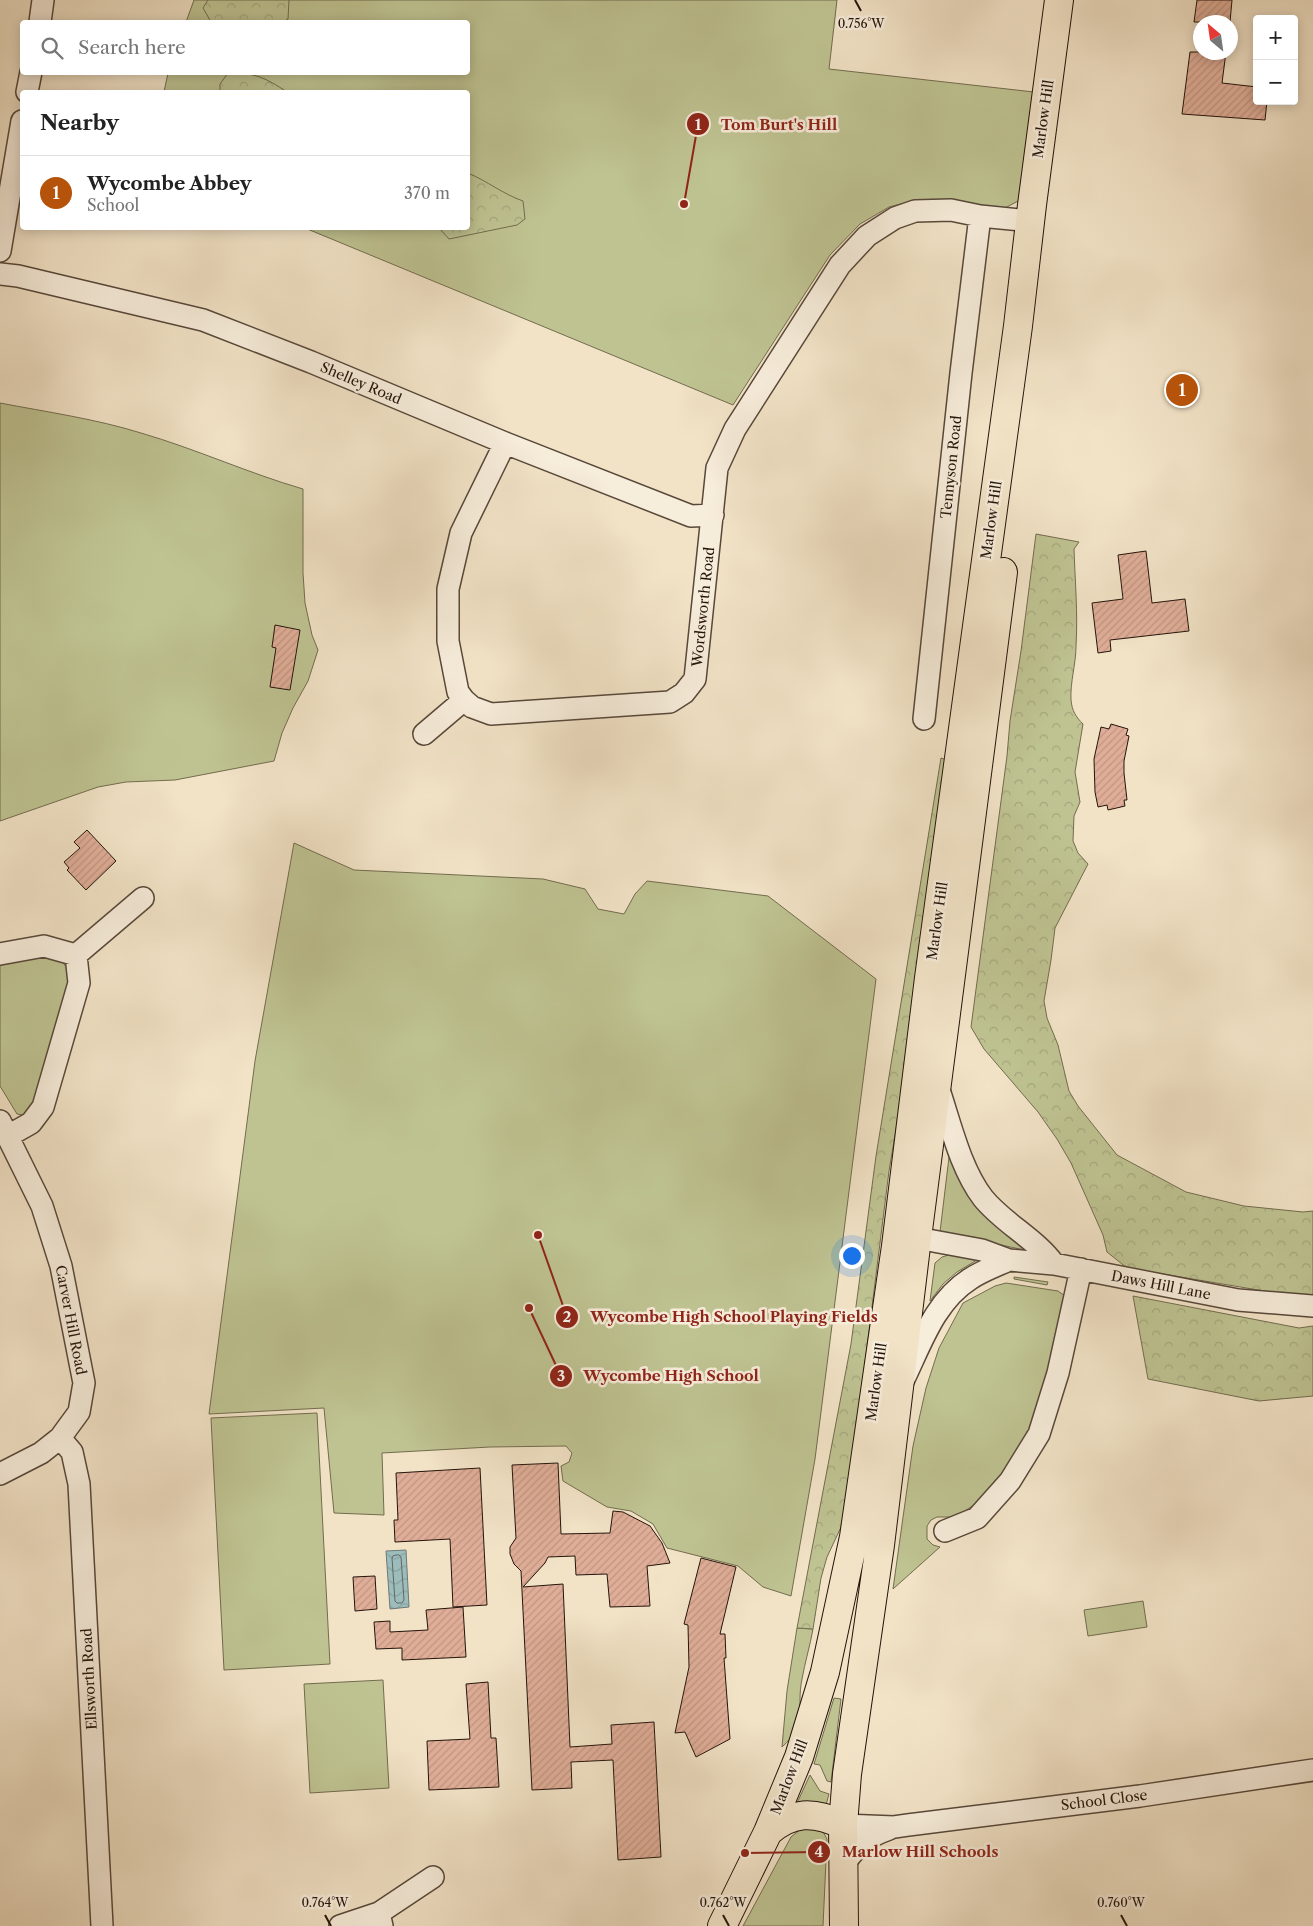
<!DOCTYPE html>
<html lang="en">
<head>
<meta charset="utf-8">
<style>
  body { margin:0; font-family:"Libre Caslon Text",serif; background:#f2f2f2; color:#222 }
  .controls { position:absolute; right:15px; top:15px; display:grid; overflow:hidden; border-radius:5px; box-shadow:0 2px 12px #0003 }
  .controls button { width:45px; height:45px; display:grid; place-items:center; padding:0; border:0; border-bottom:1px solid #e0e0e0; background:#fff; color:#222; font:25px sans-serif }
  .compass { position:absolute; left:1193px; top:15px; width:45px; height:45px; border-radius:50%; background:#fff; box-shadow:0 2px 12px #0003; rotate:331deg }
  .you { position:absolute; left:851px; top:1255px; width:18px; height:18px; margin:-12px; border:4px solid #fff; border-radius:50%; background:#1a73e8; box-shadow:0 0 0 8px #1a73e833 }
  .badge { display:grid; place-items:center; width:32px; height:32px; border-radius:50%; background:#b45309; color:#fff; font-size:16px; font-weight:700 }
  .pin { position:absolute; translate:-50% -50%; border:2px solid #fff; box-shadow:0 1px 5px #0006 }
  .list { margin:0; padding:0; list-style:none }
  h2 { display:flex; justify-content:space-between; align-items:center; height:65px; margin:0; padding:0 20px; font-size:21px }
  h2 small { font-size:16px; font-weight:400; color:#767676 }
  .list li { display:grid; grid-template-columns:32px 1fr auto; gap:15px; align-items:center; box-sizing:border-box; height:75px; padding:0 20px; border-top:1px solid #e0e0e0 }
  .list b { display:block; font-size:19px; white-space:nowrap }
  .list p { margin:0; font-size:16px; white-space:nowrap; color:#767676 }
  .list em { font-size:16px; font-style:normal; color:#767676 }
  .icon { flex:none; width:28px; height:28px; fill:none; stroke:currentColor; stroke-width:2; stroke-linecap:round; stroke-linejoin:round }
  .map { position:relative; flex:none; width:1313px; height:1926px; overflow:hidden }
  .search { position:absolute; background:#fff; box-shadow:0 2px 12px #0003; left:20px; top:20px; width:450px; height:55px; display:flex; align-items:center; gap:12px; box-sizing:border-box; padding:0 18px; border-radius:5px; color:#767676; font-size:19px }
  .panel { position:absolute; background:#fff; box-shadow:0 2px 12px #0003; left:20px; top:90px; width:450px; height:140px; border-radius:5px }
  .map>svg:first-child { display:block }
</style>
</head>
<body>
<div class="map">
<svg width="1313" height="1926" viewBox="0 0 1313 1926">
  <defs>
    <pattern id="forest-crowns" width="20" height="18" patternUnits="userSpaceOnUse" patternTransform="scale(1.25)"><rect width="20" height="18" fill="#bfc392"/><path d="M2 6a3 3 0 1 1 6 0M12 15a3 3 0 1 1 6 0" fill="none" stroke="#a4a77d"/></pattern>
    <pattern id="water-waves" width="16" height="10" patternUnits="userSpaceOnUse" patternTransform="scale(1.25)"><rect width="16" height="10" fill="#9dbdbd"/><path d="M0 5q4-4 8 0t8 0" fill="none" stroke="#87a2a1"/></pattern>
    <pattern id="building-hatch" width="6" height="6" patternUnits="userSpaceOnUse" patternTransform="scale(1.25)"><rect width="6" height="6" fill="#e0ae98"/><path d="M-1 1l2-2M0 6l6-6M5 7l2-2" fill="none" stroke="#c09582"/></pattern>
  </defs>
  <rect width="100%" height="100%" fill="#f2e3c7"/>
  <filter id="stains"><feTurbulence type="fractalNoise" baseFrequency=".004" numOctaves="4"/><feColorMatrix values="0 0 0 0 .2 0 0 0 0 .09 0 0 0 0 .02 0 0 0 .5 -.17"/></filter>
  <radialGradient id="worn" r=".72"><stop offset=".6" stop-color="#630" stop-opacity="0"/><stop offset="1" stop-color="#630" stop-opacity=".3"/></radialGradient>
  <path fill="#bfc392" stroke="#726c4e" d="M 194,0 L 837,0 L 829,69 L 1034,92 L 1020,200 L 1005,208 L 938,200 L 912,201 L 889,207 L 860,224 L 830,255 L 733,405 L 305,228 L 468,228 L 468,92 L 164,92 L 168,73 L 468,72 L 468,22 L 186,22 Z
    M 0,403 C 47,412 96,419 141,433 C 196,449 248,473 303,489 L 303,573 L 305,603 L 312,635 L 318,650 L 308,681 L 293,708 L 282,733 L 274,761 L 175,780 L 126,782 L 98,787 L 0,821 Z
    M 294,843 L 354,870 L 543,879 L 585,889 L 598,909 L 624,914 L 635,894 L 647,881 L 768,896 L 876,979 L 815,1459 L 791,1596 L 763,1587 L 738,1566 L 667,1548 L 653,1524 L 631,1511 L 607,1507 L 563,1481 L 561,1466 L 569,1462 L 572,1453 L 566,1446 L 490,1447 L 382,1453 L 384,1515 L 334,1513 L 324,1408 L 209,1414 L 255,1061 Z
    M 54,954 L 64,964 L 72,976 L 31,1110 L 23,1115 L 17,1114 L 0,1086 L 0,958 Z
    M 950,1149 L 1034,1252 L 940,1232 Z
    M 952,1254 L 976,1258 L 977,1260 L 957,1272 L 943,1284 L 930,1301 L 935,1263 L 942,1257 Z
    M 1014,1277 L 1048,1282 L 1047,1285 L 1014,1279 Z
    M 1006,1283 L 1058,1291 L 1065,1296 L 1062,1326 L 1034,1428 L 987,1496 L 956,1517 L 937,1517 L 931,1520 L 927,1526 L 927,1539 L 933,1545 L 940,1547 L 893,1589 L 913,1446 L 926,1388 L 939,1348 L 963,1303 L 995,1286 Z
    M 317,1413 L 330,1664 L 224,1670 L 211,1418 Z
    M 1143,1601 L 1147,1627 L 1088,1636 L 1084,1610 Z
    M 797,1628 L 813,1629 C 810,1646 805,1662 802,1679 C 796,1708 808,1724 782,1747 L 787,1691 Z
    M 383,1680 L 389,1788 L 310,1793 L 304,1684 Z
    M 834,1698 L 841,1699 L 831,1782 L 827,1781 L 820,1765 L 814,1764 Z
    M 810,1775 L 820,1791 L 829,1794 L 826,1805 L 797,1803 Z
    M 810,1825 L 822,1830 L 827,1839 L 823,1926 L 743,1926 L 791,1837 L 801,1829 Z"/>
  <path fill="url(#forest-crowns)" stroke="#726c4e" d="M 208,0 L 289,0 L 288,19 L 283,22 L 211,22 L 203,8 Z
    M 228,73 C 254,72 266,78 287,92 L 220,92 L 220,84 Z
    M 468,173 C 487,181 503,194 523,201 L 525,219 L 517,225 L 449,239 L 439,228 L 468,228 Z
    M 1036,534 L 1079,542 L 1074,549 C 1075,581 1078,614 1076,646 C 1076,664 1070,682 1071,700 C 1072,711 1076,717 1083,724 L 1075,772 L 1080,802 L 1074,816 L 1073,841 L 1078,853 L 1088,864 L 1055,928 L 1051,960 L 1044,1001 L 1047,1018 L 1058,1045 L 1069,1091 L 1078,1106 L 1117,1155 L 1186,1192 L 1244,1206 L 1303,1212 L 1313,1211 L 1313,1297 L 1306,1298 L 1127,1268 L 1107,1252 L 1103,1235 L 1071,1163 L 1057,1139 L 1038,1112 L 984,1049 L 971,1027 L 1007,756 L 1010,721 L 1021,651 Z
    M 941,758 L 947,760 L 909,1051 L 889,1171 L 852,1467 L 842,1525 L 827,1557 L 821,1578 L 813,1629 L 797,1628 L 851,1344 L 876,1156 Z
    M 1133,1296 L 1299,1328 L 1313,1326 L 1313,1396 L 1259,1401 L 1148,1379 Z"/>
  <path fill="url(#water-waves)" stroke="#6d7976" d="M 406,1550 L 409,1607 L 390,1609 L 386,1551 Z"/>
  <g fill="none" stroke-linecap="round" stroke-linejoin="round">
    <path stroke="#606864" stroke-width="1" d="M 399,1555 L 401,1557 L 404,1600 L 402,1603 L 397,1603 L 395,1601 L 392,1558 L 393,1556 Z"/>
  </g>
  <path fill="url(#building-hatch)" stroke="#24140b" d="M 1197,0 L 1232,0 L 1230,22 L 1194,22 Z
    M 1190,52 L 1226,52 L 1222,83 L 1257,87 L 1257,101 L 1267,101 L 1265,120 L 1182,114 Z
    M 1146,551 L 1152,603 L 1185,599 L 1189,631 L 1110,640 L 1111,651 L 1098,653 L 1092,603 L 1123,599 L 1118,555 Z
    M 275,625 L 300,630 L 290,690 L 270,687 L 276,648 L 272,647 Z
    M 1111,724 L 1128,729 L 1126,735 L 1129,736 L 1124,761 L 1124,773 L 1127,800 L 1124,800 L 1125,806 L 1108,810 L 1107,805 L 1098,807 L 1095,792 L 1094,759 L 1101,727 L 1109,729 Z
    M 87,830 L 116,861 L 86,890 L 67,870 L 69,868 L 64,862 L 80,848 L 74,842 Z
    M 558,1463 L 561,1534 L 610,1533 L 613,1511 L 623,1512 L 650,1526 L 662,1543 L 670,1563 L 647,1566 L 650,1606 L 610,1607 L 607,1574 L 576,1575 L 575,1556 L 548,1557 L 545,1563 L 523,1587 L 563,1584 L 570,1747 L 612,1744 L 611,1725 L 654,1722 L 661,1857 L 618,1860 L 613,1760 L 571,1762 L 572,1788 L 532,1790 L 521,1571 L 514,1564 L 510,1554 L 510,1547 L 516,1538 L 512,1465 Z
    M 480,1468 L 487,1605 L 453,1607 L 450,1539 L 395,1542 L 394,1520 L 398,1520 L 396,1473 Z
    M 701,1558 L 736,1567 L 720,1634 L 725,1634 L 726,1658 L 724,1658 L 730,1739 L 696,1757 L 685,1732 L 675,1733 L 689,1667 L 688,1625 L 684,1624 Z
    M 375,1576 L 377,1609 L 355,1611 L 353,1577 Z
    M 463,1607 L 466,1657 L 402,1660 L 402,1648 L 376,1649 L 374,1622 L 390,1621 L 390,1632 L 428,1630 L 426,1610 Z
    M 488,1682 L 491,1738 L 496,1738 L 499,1787 L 429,1790 L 427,1741 L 470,1739 L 466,1684 Z"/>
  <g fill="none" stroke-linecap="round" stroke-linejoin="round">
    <defs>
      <path id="minor" d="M 40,22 L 43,0
        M 27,92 L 31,72
        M 0,251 L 22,121
        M 0,274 L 18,276 L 203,320 L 311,362 L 505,443 L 691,516 L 713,515
        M 505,443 L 461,533 L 448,589 L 448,641 L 458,692 L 464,700 L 472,707 L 491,714 L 670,702 L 684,693 L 695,679 L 717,468 L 735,429 L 840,265 L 867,236 L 895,218 L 915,211 L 951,210 L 980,216 L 1030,221
        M 924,719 L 961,373 L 980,216
        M 424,734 L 464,700
        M 0,954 L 44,946 L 76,955 L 143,898
        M 938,1087 C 950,1122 960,1168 983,1198 C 1003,1223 1035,1238 1054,1264
        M 0,1121 L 42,1206 L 61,1266 L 84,1383 L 79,1412 L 60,1438 L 41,1453 L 0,1474
        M 8,1136 L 31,1123 L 43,1107 L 79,983 L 76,955
        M 903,1243 L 917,1238 L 982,1250 L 1009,1260 L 1054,1264 L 1238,1300 L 1313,1306
        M 904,1379 C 921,1344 935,1301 970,1279 C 982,1271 996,1266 1009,1260
        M 60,1438 L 72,1452 L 79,1484 L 102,1926
        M 945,1531 L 977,1518 L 1010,1481 L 1039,1434 L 1058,1373 L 1081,1269
        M 843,1825 L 894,1827 L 908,1825 L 1140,1796 L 1313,1770
        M 843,1865 C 859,1844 864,1838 889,1829
        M 340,1926 L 379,1913
        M 382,1926 L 379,1913 L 433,1877"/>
      <path id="major" d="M 768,1832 C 792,1811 814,1811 843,1825
        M 722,1926 L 768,1832 L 799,1757 L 825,1672 L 854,1537 L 896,1246 L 929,978 L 1018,326 L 1032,205 L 1059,0
        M 844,1926 L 843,1825 L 847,1774 L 880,1545 L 917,1238 L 1003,572"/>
    </defs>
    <use href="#minor" stroke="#58483a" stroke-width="24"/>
    <use href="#major" stroke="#24140b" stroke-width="30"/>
    <use href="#minor" stroke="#f7eddb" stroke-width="21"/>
    <use href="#major" stroke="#f2e3c7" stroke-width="28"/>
  </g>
  <path fill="none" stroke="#24140b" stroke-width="2" d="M 855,0 L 861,11M 325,1915 L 331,1926M 723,1915 L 729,1926M 1121,1915 L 1127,1926"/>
  <g text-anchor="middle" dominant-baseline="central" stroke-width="5" stroke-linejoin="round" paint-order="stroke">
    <g font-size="14" fill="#24140b" stroke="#f7eddb">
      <text transform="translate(1043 119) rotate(-82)">Marlow Hill</text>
      <text transform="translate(361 383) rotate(23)">Shelley Road</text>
      <text transform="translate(951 467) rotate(-84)">Tennyson Road</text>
      <text transform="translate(991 520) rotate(-82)">Marlow Hill</text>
      <text transform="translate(703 607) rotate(-84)">Wordsworth Road</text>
      <text transform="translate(937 921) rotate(-82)">Marlow Hill</text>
      <text transform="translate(1161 1285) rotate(11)">Daws Hill Lane</text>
      <text transform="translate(71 1320) rotate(79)">Carver Hill Road</text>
      <text transform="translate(876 1382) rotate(-82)">Marlow Hill</text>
      <text transform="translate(89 1679) rotate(-93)">Ellsworth Road</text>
      <text transform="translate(789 1777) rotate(-69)">Marlow Hill</text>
      <text transform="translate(1104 1800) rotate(-7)">School Close</text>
    </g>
  </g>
  <g font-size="12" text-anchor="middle" fill="#24140b" stroke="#f7eddb" stroke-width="5" stroke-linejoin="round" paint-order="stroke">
    <text x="861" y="28">0.756°W</text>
    <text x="325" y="1907">0.764°W</text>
    <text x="723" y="1907">0.762°W</text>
    <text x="1121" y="1907">0.760°W</text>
  </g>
  <path fill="none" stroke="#8f2418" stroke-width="2" d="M684 204L698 124M538 1235L567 1317M529 1308L561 1376M745 1853L819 1852"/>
  <g fill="#8f2418" stroke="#f7eddb" stroke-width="2">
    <circle cx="684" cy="204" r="5"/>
    <circle cx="538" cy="1235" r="5"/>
    <circle cx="529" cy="1308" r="5"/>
    <circle cx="745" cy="1853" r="5"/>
    <circle cx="698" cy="124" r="12"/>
    <circle cx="567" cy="1317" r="12"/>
    <circle cx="561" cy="1376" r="12"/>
    <circle cx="819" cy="1852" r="12"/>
  </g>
  <g font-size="15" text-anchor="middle" font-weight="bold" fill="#fff">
    <text x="698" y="130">1</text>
    <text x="567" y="1322">2</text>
    <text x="561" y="1381">3</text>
    <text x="819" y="1857">4</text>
  </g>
  <g font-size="15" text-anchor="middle" font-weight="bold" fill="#8f2418" stroke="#f7eddb" stroke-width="5" stroke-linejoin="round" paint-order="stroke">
    <text x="779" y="130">Tom Burt's Hill</text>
    <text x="734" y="1322">Wycombe High School Playing Fields</text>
    <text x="671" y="1381">Wycombe High School</text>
    <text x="920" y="1857">Marlow Hill Schools</text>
  </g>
  <rect width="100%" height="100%" filter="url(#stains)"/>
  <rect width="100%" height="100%" fill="url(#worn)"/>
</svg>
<div class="controls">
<button>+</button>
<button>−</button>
</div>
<svg class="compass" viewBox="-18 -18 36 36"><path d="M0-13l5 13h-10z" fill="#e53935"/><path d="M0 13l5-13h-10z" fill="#767676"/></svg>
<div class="you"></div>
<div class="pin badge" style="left:1182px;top:390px">1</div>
<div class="search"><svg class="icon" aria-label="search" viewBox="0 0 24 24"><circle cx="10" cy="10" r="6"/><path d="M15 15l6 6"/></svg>Search here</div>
<section class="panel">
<h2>Nearby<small></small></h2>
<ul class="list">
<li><span class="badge">1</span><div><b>Wycombe Abbey</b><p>School</p></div><em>370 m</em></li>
</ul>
</section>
</div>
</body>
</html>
